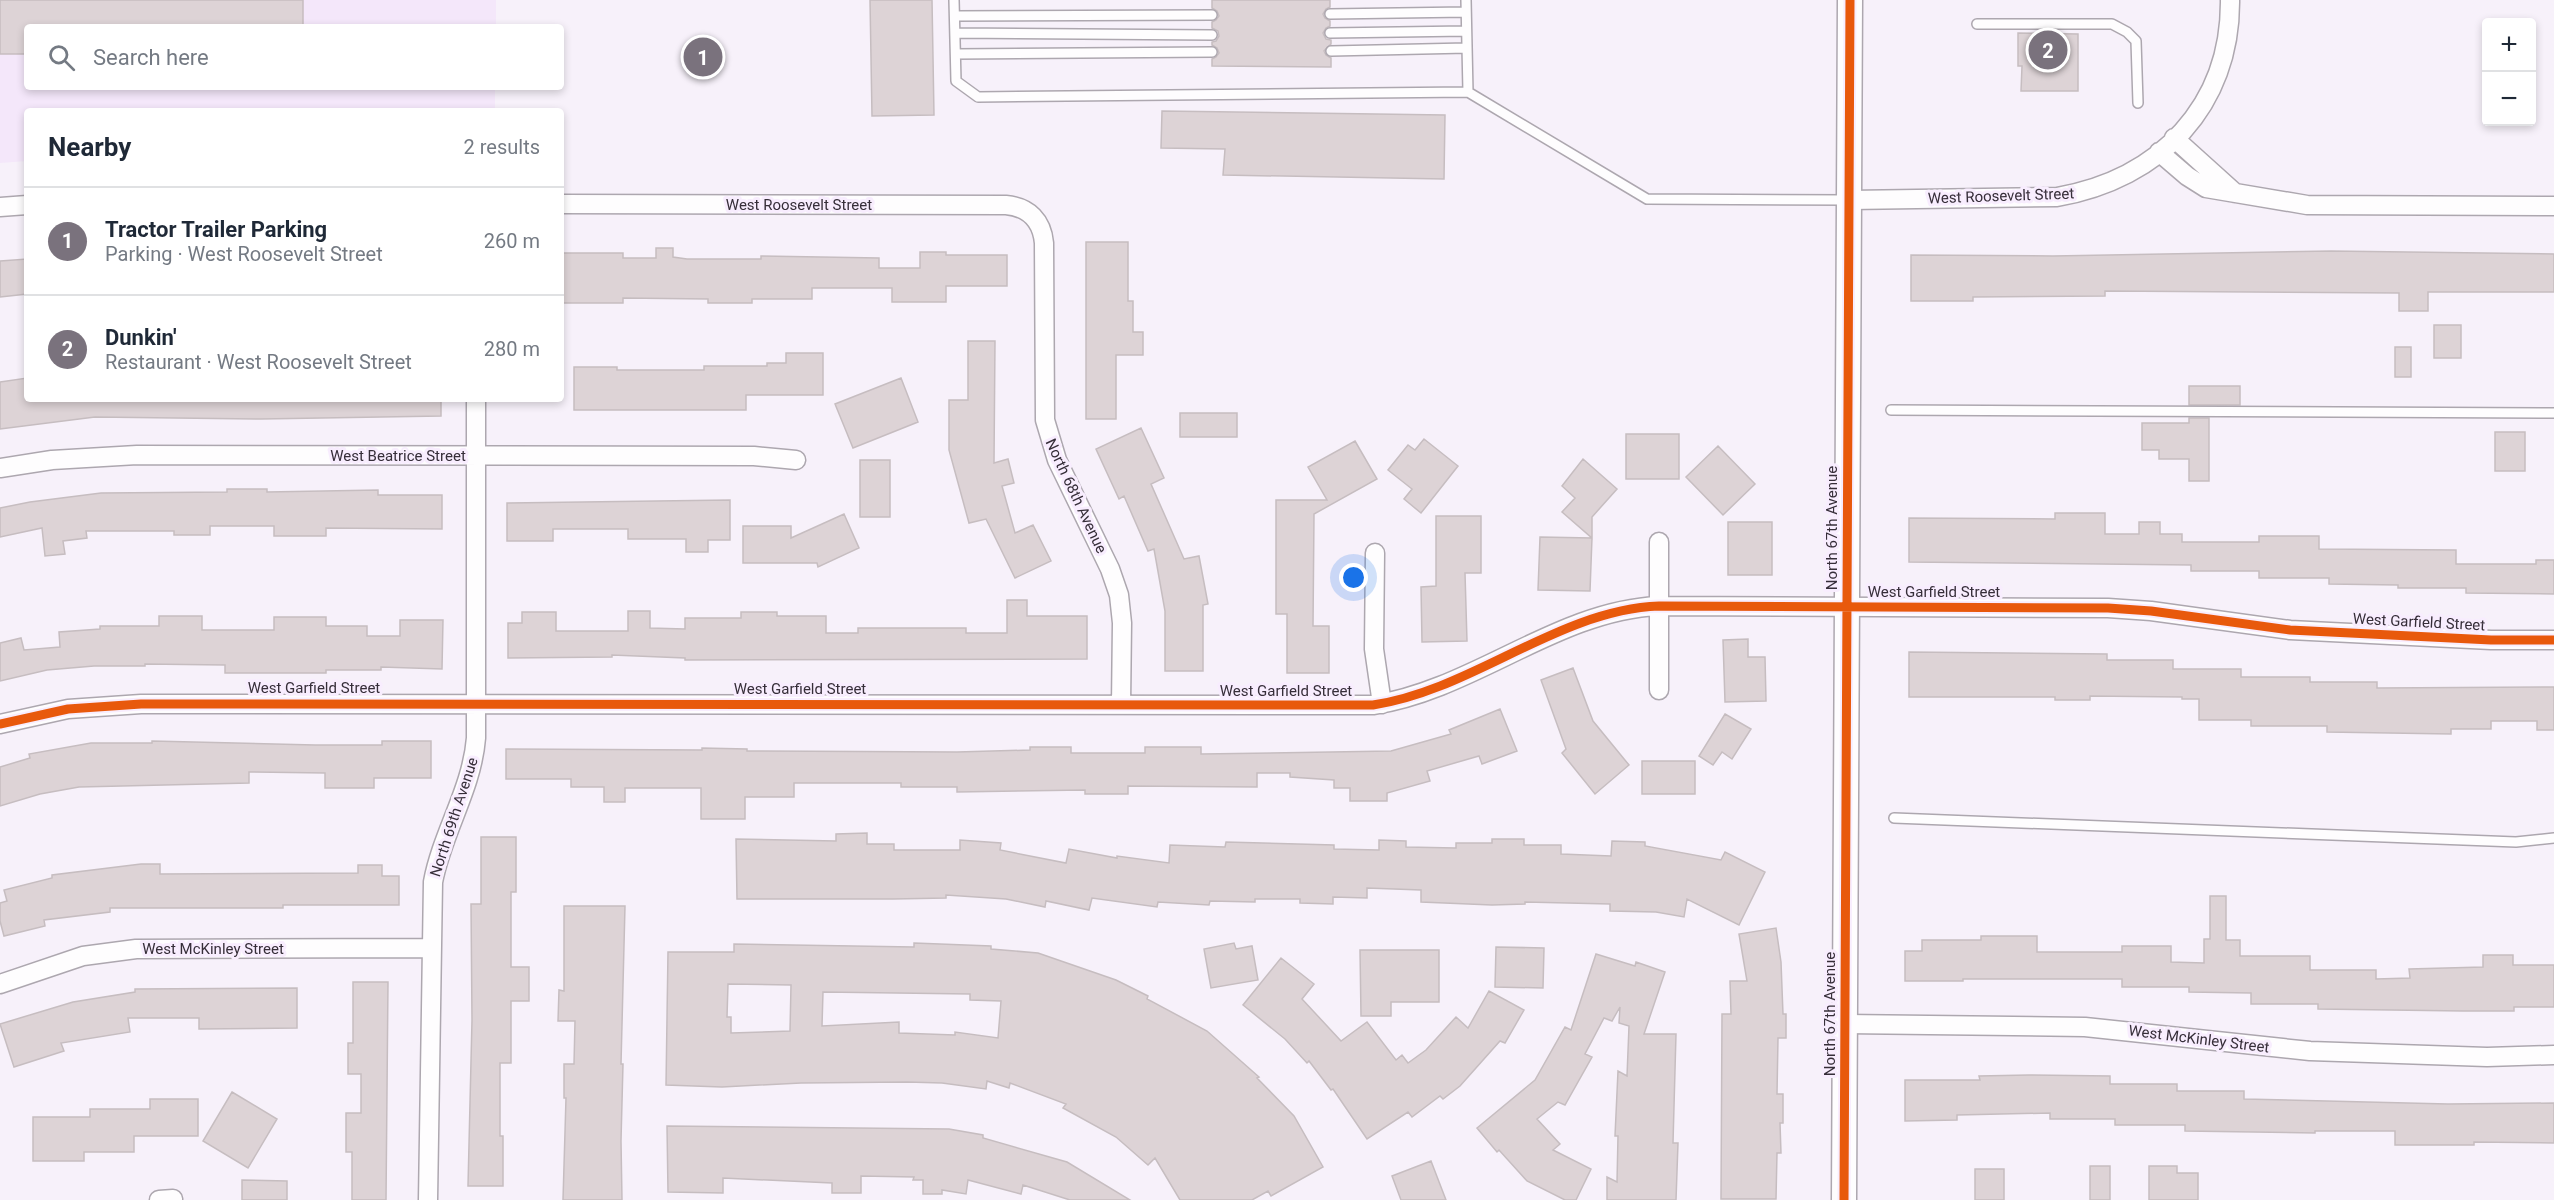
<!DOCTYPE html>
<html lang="en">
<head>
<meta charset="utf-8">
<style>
  body { margin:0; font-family:Roboto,sans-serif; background:#f2f2f3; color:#1f2937 }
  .controls { position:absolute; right:18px; top:18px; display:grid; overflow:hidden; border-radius:6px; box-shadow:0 3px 9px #0003 }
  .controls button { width:54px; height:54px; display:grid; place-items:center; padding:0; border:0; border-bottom:2px solid #e0e1e3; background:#fff; color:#1f2937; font:30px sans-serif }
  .you { position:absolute; left:1354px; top:578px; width:21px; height:21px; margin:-15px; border:4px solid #fff; border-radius:50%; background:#1a73e8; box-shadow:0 0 0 9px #1a73e833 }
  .badge { display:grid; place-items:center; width:39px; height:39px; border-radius:50%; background:#7a727d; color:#fff; font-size:20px; font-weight:700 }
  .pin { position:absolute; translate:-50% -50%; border:3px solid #fff; box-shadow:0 2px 6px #0006 }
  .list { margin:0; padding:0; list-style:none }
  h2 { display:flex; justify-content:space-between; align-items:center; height:78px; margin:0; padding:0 24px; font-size:26px }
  h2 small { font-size:20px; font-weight:400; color:#747a83 }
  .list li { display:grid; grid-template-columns:39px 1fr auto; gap:18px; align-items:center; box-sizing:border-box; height:108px; padding:0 24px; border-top:2px solid #e0e1e3 }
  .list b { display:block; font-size:22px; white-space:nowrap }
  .list p { margin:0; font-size:20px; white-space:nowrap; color:#747a83 }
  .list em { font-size:20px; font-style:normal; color:#747a83 }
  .icon { flex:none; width:33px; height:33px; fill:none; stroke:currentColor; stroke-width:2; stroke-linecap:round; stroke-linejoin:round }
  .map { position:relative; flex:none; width:2554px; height:1200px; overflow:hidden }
  .search { position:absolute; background:#fff; box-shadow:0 3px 9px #0003; left:24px; top:24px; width:540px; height:66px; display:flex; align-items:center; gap:15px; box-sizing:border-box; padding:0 21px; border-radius:6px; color:#747a83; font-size:22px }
  .panel { position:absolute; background:#fff; box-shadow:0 3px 9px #0003; left:24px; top:108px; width:540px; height:294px; border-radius:6px }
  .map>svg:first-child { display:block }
</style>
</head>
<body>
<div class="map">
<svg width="2554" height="1200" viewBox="0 0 2554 1200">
  <rect width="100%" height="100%" fill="#f7f1fa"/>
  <path fill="#f4e7fa" d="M 0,0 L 496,0 L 496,27 L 27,27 L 27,87 L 495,87 L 495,111 L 27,111 L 27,161 L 0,163 Z"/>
  <path fill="#ddd3d6" stroke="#c6bdc0" stroke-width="1.5" fill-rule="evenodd" d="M 0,0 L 303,0 L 303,27 L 27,27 L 27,54 L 0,54 Z
    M 870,0 L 932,0 L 934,115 L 872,116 Z
    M 1212,0 L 1330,0 L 1330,7 L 1326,9 L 1323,14 L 1325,18 L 1330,21 L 1330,26 L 1326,28 L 1323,33 L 1326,39 L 1331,40 L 1331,44 L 1324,51 L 1326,55 L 1331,58 L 1331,67 L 1212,66 L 1212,59 L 1216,57 L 1219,53 L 1217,48 L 1212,45 L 1212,42 L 1216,41 L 1219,36 L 1218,31 L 1212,28 L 1212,22 L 1216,20 L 1219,16 L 1217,11 L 1212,8 Z
    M 2018,33 L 2078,34 L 2078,91 L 2021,91 L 2022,66 L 2018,66 Z
    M 1162,111 L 1445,115 L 1444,179 L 1223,175 L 1225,149 L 1161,148 Z
    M 1086,242 L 1128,242 L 1128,301 L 1133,301 L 1133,332 L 1143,332 L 1143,355 L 1116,355 L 1116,419 L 1086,419 Z
    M 656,248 L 673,248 L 673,257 L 687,259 L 761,259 L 761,256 L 879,258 L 879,268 L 920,268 L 920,252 L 946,252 L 946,255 L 1007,255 L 1007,286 L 946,286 L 946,302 L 892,302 L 892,288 L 812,288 L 812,299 L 752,299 L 752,303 L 708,303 L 708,299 L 623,298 L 623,303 L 561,303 L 561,253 L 623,253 L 623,258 L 656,258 Z
    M 2331,251 L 2554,254 L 2554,292 L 2428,292 L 2428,311 L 2399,311 L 2399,293 L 2105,291 L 2105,296 L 1973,297 L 1973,301 L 1911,301 L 1911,255 L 2053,256 Z
    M 27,259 L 27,294 L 0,297 L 0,261 Z
    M 2434,325 L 2461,325 L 2461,358 L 2434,358 Z
    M 968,341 L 995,341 L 994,463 L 1008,459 L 1014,483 L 1002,486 L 1015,533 L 1033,525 L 1051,561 L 1015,578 L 986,519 L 969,523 L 949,450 L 949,400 L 968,400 Z
    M 2395,347 L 2411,347 L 2411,377 L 2395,377 Z
    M 786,353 L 823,353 L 823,395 L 746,395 L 746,410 L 574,410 L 574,367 L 617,367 L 617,370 L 704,370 L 704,366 L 767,366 L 767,363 L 786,363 Z
    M 27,378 L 27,399 L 441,399 L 441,416 L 261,419 L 95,417 L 0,429 L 0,382 Z
    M 901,378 L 918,422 L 853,448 L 835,404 Z
    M 2189,386 L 2240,386 L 2240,405 L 2189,405 Z
    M 1180,413 L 1237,413 L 1237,437 L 1180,437 Z
    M 2189,418 L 2209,418 L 2209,481 L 2189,481 L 2189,459 L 2159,459 L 2159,450 L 2142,450 L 2142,423 L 2189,423 Z
    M 1141,428 L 1164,478 L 1151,484 L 1184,559 L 1199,556 L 1208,604 L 1203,605 L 1203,671 L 1165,671 L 1165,611 L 1154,549 L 1148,551 L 1124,496 L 1119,499 L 1096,449 Z
    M 2495,432 L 2525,432 L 2525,471 L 2495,471 Z
    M 1626,434 L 1679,434 L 1679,479 L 1626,479 Z
    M 1424,439 L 1458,466 L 1421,513 L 1404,499 L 1412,489 L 1388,470 L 1408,445 L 1415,450 Z
    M 1355,441 L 1377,479 L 1314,514 L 1313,626 L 1329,626 L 1329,673 L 1287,673 L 1287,614 L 1276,614 L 1276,500 L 1327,500 L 1308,467 Z
    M 1718,446 L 1755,484 L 1723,515 L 1686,477 Z
    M 1583,459 L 1617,489 L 1592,517 L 1592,538 L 1562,512 L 1575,498 L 1562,486 Z
    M 860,460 L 890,460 L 890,517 L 860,517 Z
    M 227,489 L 267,489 L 267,492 L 378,490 L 378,495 L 442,495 L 442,529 L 326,528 L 326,536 L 274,536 L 274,526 L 210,526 L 210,535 L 174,535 L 174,531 L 86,531 L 87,538 L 63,541 L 65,554 L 45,556 L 42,528 L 0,537 L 0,508 L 30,502 L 101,493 L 227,492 Z
    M 730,500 L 730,540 L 708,540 L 708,552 L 686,552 L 686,539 L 628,539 L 628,529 L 553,529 L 553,541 L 507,541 L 507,503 Z
    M 2055,513 L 2105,513 L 2105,534 L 2139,534 L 2139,522 L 2160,522 L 2160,534 L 2182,534 L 2182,542 L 2259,542 L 2259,536 L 2319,536 L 2319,549 L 2456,550 L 2456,564 L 2536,564 L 2536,560 L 2554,560 L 2554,594 L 2466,593 L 2466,588 L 2398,588 L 2398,585 L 2329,584 L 2329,578 L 2259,578 L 2259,571 L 2191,571 L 2191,565 L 1909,562 L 1909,518 L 2055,519 Z
    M 844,514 L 859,548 L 818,567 L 817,563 L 743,563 L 743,526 L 791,526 L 791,538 Z
    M 1436,516 L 1481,516 L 1481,573 L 1465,573 L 1467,641 L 1422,642 L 1421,587 L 1436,586 Z
    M 1728,522 L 1772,522 L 1772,575 L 1728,575 Z
    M 1540,537 L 1592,538 L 1590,591 L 1538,590 Z
    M 1007,600 L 1027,600 L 1027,616 L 1087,616 L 1087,659 L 685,660 L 685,658 L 612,655 L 612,657 L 508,658 L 508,623 L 522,623 L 522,612 L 556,612 L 556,631 L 628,631 L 628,611 L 650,611 L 650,628 L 685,629 L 685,618 L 741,618 L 741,612 L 777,612 L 777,616 L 826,616 L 826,633 L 858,633 L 858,628 L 966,628 L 966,633 L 1007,633 Z
    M 159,616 L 202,616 L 202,630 L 274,630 L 274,617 L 326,617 L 326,626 L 367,626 L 367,636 L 400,636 L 400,620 L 443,620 L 442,669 L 381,667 L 381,670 L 326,670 L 326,673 L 225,673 L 225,665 L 145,664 L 145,666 L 94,666 L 47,670 L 0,681 L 0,643 L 21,638 L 24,650 L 60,647 L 59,632 L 100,629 L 100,626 L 159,626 Z
    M 1748,639 L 1748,657 L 1765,657 L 1766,701 L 1725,702 L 1723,640 Z
    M 1909,652 L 2107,654 L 2107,660 L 2173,660 L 2173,669 L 2241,669 L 2241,677 L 2310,677 L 2310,682 L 2377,682 L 2377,688 L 2554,687 L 2554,730 L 2537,730 L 2537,721 L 2491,721 L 2491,729 L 2451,729 L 2451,734 L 2327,732 L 2327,726 L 2251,726 L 2251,720 L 2199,720 L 2199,699 L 2182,699 L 2182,697 L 2090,696 L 2090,700 L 2055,700 L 2055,697 L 1909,697 Z
    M 1573,668 L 1593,721 L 1629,765 L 1595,794 L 1562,753 L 1566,749 L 1541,680 Z
    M 1500,709 L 1517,751 L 1482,764 L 1479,756 L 1427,771 L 1430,781 L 1387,793 L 1387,801 L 1350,801 L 1350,788 L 1334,788 L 1334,780 L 1290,777 L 1290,773 L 1257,773 L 1257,787 L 1128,786 L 1128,794 L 1085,794 L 1085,790 L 957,792 L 957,787 L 901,787 L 901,783 L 794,783 L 794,797 L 745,797 L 745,819 L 701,819 L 701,788 L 625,788 L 625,802 L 604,802 L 604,787 L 571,787 L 571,779 L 506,779 L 506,749 L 702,750 L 702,748 L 747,749 L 747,751 L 957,752 L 1030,750 L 1030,747 L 1071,747 L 1071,753 L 1145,753 L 1145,747 L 1201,747 L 1201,754 L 1391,751 L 1451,734 L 1449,730 Z
    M 1725,714 L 1751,729 L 1732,759 L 1722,752 L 1713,765 L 1699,756 Z
    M 152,741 L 315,745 L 382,745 L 382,741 L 431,741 L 431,778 L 374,778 L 374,788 L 325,788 L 325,773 L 249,772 L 249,783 L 79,787 L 40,794 L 0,806 L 0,767 L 30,758 L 29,754 L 91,743 L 152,743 Z
    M 1642,761 L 1695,761 L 1695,794 L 1642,794 Z
    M 867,833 L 867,844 L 894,844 L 894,850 L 960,850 L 960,840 L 1001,843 L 1000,850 L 1066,863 L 1069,849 L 1117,858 L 1117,856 L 1169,863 L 1170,845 L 1225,847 L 1226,842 L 1334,845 L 1334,849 L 1379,850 L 1379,840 L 1406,841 L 1406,847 L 1456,848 L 1456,843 L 1492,843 L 1492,839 L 1524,839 L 1524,845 L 1561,845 L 1561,854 L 1611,856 L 1612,841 L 1645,842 L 1645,846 L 1721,860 L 1725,852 L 1765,872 L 1739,925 L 1687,899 L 1684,917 L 1656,912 L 1610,911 L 1610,904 L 1525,902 L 1525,904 L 1492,905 L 1421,902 L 1421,890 L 1367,888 L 1367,898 L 1333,897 L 1333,904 L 1300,903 L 1300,899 L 1255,899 L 1255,902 L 1210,901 L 1209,905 L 1158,902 L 1157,907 L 1092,898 L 1089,910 L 1046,901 L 1045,907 L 1006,899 L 946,895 L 946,898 L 893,899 L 737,899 L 736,839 L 836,841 L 836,834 Z
    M 481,837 L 516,837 L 516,892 L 511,892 L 511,967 L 529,967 L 529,1001 L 511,1001 L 511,1063 L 500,1063 L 500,1136 L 503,1136 L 503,1186 L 468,1186 L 472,1020 L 471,904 L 481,904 Z
    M 141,864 L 160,864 L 160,874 L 358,873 L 358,865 L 382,865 L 382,876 L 399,876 L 399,905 L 283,905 L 283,908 L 110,908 L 110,912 L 44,920 L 45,926 L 4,936 L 0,921 L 0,903 L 7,901 L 4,890 L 52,878 L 52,875 Z
    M 2210,896 L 2226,896 L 2226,940 L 2240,940 L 2240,956 L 2310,956 L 2310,970 L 2376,970 L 2376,979 L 2410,978 L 2409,969 L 2483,967 L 2483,955 L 2513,955 L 2513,965 L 2554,965 L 2554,1007 L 2514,1007 L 2514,1011 L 2463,1011 L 2318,1009 L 2318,1004 L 2251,1004 L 2251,993 L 2189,992 L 2189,987 L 2122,987 L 2122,979 L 1963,979 L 1963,981 L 1905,981 L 1905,951 L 1922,951 L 1922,940 L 1981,940 L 1981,936 L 2037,936 L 2037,952 L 2122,952 L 2122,946 L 2171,946 L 2171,962 L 2204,963 L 2204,939 L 2210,939 Z
    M 564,906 L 625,906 L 621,1064 L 623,1064 L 621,1141 L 622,1200 L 563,1200 L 566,1098 L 564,1098 L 564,1064 L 574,1064 L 575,1021 L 558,1021 L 559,990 L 564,991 Z
    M 1776,928 L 1781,962 L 1783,1014 L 1786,1014 L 1786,1038 L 1778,1038 L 1777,1094 L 1783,1094 L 1783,1123 L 1780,1123 L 1781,1153 L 1777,1153 L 1776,1199 L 1721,1199 L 1722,1014 L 1731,1014 L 1730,981 L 1747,981 L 1739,934 Z
    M 914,943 L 991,946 L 991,949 L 1038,953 L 1116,980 L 1148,996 L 1147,999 L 1207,1031 L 1259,1077 L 1257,1078 L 1294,1116 L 1323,1167 L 1271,1196 L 1268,1191 L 1252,1200 L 1180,1200 L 1155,1158 L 1148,1165 L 1116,1137 L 1063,1108 L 1066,1104 L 1010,1083 L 1009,1088 L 987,1081 L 986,1089 L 942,1083 L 907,1082 L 801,1083 L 722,1087 L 666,1085 L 668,952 L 734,952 L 734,944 L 914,947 ZM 728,984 L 791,985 L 790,1031 L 731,1033 L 731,1017 L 727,1017 ZM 823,992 L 970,994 L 970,1000 L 1001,1001 L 998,1038 L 955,1032 L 955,1035 L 899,1033 L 899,1022 L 822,1026 Z
    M 1234,943 L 1236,949 L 1252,946 L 1258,980 L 1211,988 L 1204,949 Z
    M 1496,947 L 1544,948 L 1543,988 L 1495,987 Z
    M 1360,950 L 1439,950 L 1439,1002 L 1391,1002 L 1391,1016 L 1361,1016 Z
    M 1596,954 L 1635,966 L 1636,962 L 1665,972 L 1644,1034 L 1676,1034 L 1673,1143 L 1678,1143 L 1676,1200 L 1607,1200 L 1607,1177 L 1617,1182 L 1618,1136 L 1615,1136 L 1618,1071 L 1627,1076 L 1629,1026 L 1619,1023 L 1620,1007 L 1612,1021 L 1604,1018 L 1585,1054 L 1592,1057 L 1565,1105 L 1558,1102 L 1537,1119 L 1560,1144 L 1553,1150 L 1591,1169 L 1576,1200 L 1565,1200 L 1527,1181 L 1499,1150 L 1497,1152 L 1477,1128 L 1535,1080 L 1565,1027 L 1571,1030 Z
    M 1281,958 L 1314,984 L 1302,999 L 1341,1041 L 1367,1022 L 1396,1060 L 1402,1055 L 1408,1063 L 1426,1050 L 1456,1017 L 1468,1028 L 1489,991 L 1524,1010 L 1505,1043 L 1500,1041 L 1460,1086 L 1443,1099 L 1440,1096 L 1412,1117 L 1408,1112 L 1367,1139 L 1333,1089 L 1331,1090 L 1309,1061 L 1307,1063 L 1285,1039 L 1243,1005 Z
    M 353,982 L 388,982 L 386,1200 L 352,1200 L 352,1152 L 346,1152 L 346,1113 L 361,1113 L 361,1074 L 348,1074 L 348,1043 L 353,1043 Z
    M 297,988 L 297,1028 L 199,1029 L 199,1018 L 128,1018 L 130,1032 L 61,1043 L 64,1051 L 14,1067 L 0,1024 L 73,1002 L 135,992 L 135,989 Z
    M 2029,1075 L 2110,1076 L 2110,1084 L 2177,1084 L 2177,1091 L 2244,1091 L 2244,1099 L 2448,1104 L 2554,1103 L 2554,1143 L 2474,1142 L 2474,1145 L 2395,1145 L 2395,1131 L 2315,1131 L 2315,1133 L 2185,1131 L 2185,1125 L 2115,1125 L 2115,1119 L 2050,1119 L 2050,1113 L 1957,1115 L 1957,1120 L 1905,1121 L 1905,1080 L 1980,1080 L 1979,1076 Z
    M 232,1092 L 277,1119 L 248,1168 L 203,1141 Z
    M 150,1099 L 198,1099 L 198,1136 L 134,1136 L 134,1152 L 84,1152 L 84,1161 L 33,1161 L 33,1117 L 90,1117 L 90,1109 L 150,1109 Z
    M 667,1126 L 949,1129 L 983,1135 L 983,1138 L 1067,1162 L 1130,1200 L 1070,1200 L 1023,1185 L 1021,1194 L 968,1180 L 966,1194 L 942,1190 L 942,1194 L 923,1194 L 923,1180 L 913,1180 L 914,1177 L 861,1176 L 861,1193 L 832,1193 L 832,1183 L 723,1178 L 723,1193 L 668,1192 Z
    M 1431,1161 L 1446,1200 L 1401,1200 L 1392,1176 Z
    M 2090,1166 L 2110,1166 L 2110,1200 L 2090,1200 Z
    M 2149,1166 L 2177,1166 L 2177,1173 L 2198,1173 L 2198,1200 L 2149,1200 Z
    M 1975,1169 L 2004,1169 L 2004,1200 L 1975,1200 Z
    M 242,1180 L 287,1181 L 287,1200 L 242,1200 Z"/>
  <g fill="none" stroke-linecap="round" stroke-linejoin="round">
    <defs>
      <path id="lane" d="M 954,0 L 956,81 L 978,97 L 1468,92 L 1647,199 L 1848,200
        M 1466,0 L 1468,92
        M 1330,14 L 1466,12
        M 955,16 L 1212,15
        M 1977,24 L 2112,24 L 2127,32 L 2136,41 L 2138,103
        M 956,33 L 1212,35
        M 1330,33 L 1466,31
        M 1331,51 L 1467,48
        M 956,54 L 1212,52
        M 1891,410 L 2554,413
        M 1894,818 L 2516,842 L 2554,838"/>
      <path id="street" d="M 2174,138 L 2235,193
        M 2159,152 L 2187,176 L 2206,188 L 2307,205 L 2554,206
        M 1850,200 L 2057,197 C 2160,179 2231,106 2230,0
        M 561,204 L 1006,205 C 1029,207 1042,221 1044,243 L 1045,420 L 1057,460 L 1110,569 L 1119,595 L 1122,623 L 1121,705
        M 0,207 L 27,205
        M 0,468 L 52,460 L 137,455 L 754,456 L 796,460
        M 1375,553 L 1374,649 L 1382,704
        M 1659,690 L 1659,542
        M 0,724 L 68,709 L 141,704 L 1373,705 C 1473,690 1558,610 1659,606 L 2108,608 L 2151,611 L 2290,630 L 2491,640 L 2554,640
        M 0,984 L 83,956 L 136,949 L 431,948
        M 1845,1024 L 2085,1027 L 2310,1051 L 2487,1057 L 2554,1055
        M 159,1200 L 173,1199
        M 428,1200 L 433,882 C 442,833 472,789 476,738 L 476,399"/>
      <path id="secondary" d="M 1844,1200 L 1850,0"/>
    </defs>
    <use href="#lane" stroke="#ada7af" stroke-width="12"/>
    <use href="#street" stroke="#ada7af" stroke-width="21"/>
    <use href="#secondary" stroke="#ada7af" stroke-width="27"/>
    <use href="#lane" stroke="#fefdfe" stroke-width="9"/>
    <use href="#street" stroke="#fefdfe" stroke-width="18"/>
    <use href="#secondary" stroke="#fefdfe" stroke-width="24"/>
    <defs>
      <path id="cycleway" d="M 0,724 L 68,709 L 141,704 L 1373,705 C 1473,690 1558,610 1659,606 L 2108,608 L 2151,611 L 2290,630 L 2491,640 L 2554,640
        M 1844,1200 L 1850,0"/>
    </defs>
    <use href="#cycleway" stroke="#f8edfe" stroke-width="13"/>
    <use href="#cycleway" stroke="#e8590c" stroke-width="9"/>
  </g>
  <g text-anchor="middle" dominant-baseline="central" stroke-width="6" stroke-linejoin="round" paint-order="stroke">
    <g font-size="15" fill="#362e39" stroke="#f8edfe">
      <text transform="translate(2001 196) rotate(-2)">West Roosevelt Street</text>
      <text x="799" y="205">West Roosevelt Street</text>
      <text x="398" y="456">West Beatrice Street</text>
      <text transform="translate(1076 496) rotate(65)">North 68th Avenue</text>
      <text transform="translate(1832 528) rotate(-90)">North 67th Avenue</text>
      <text x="1934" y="592">West Garfield Street</text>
      <text transform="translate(2419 622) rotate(3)">West Garfield Street</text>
      <text x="314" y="688">West Garfield Street</text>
      <text x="800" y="689">West Garfield Street</text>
      <text x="1286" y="691">West Garfield Street</text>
      <text transform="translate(454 817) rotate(-72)">North 69th Avenue</text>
      <text x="213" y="949">West McKinley Street</text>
      <text transform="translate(1830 1014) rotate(-90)">North 67th Avenue</text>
      <text transform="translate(2199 1039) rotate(7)">West McKinley Street</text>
    </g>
  </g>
</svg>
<div class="controls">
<button>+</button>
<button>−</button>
</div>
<div class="you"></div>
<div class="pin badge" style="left:703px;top:57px">1</div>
<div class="pin badge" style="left:2048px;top:50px">2</div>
<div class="search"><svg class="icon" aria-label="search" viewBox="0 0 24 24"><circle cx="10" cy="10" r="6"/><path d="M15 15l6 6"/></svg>Search here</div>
<section class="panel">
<h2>Nearby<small>2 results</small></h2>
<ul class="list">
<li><span class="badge">1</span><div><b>Tractor Trailer Parking</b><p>Parking · West Roosevelt Street</p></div><em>260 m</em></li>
<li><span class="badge">2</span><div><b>Dunkin'</b><p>Restaurant · West Roosevelt Street</p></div><em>280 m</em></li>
</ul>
</section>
</div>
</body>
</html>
